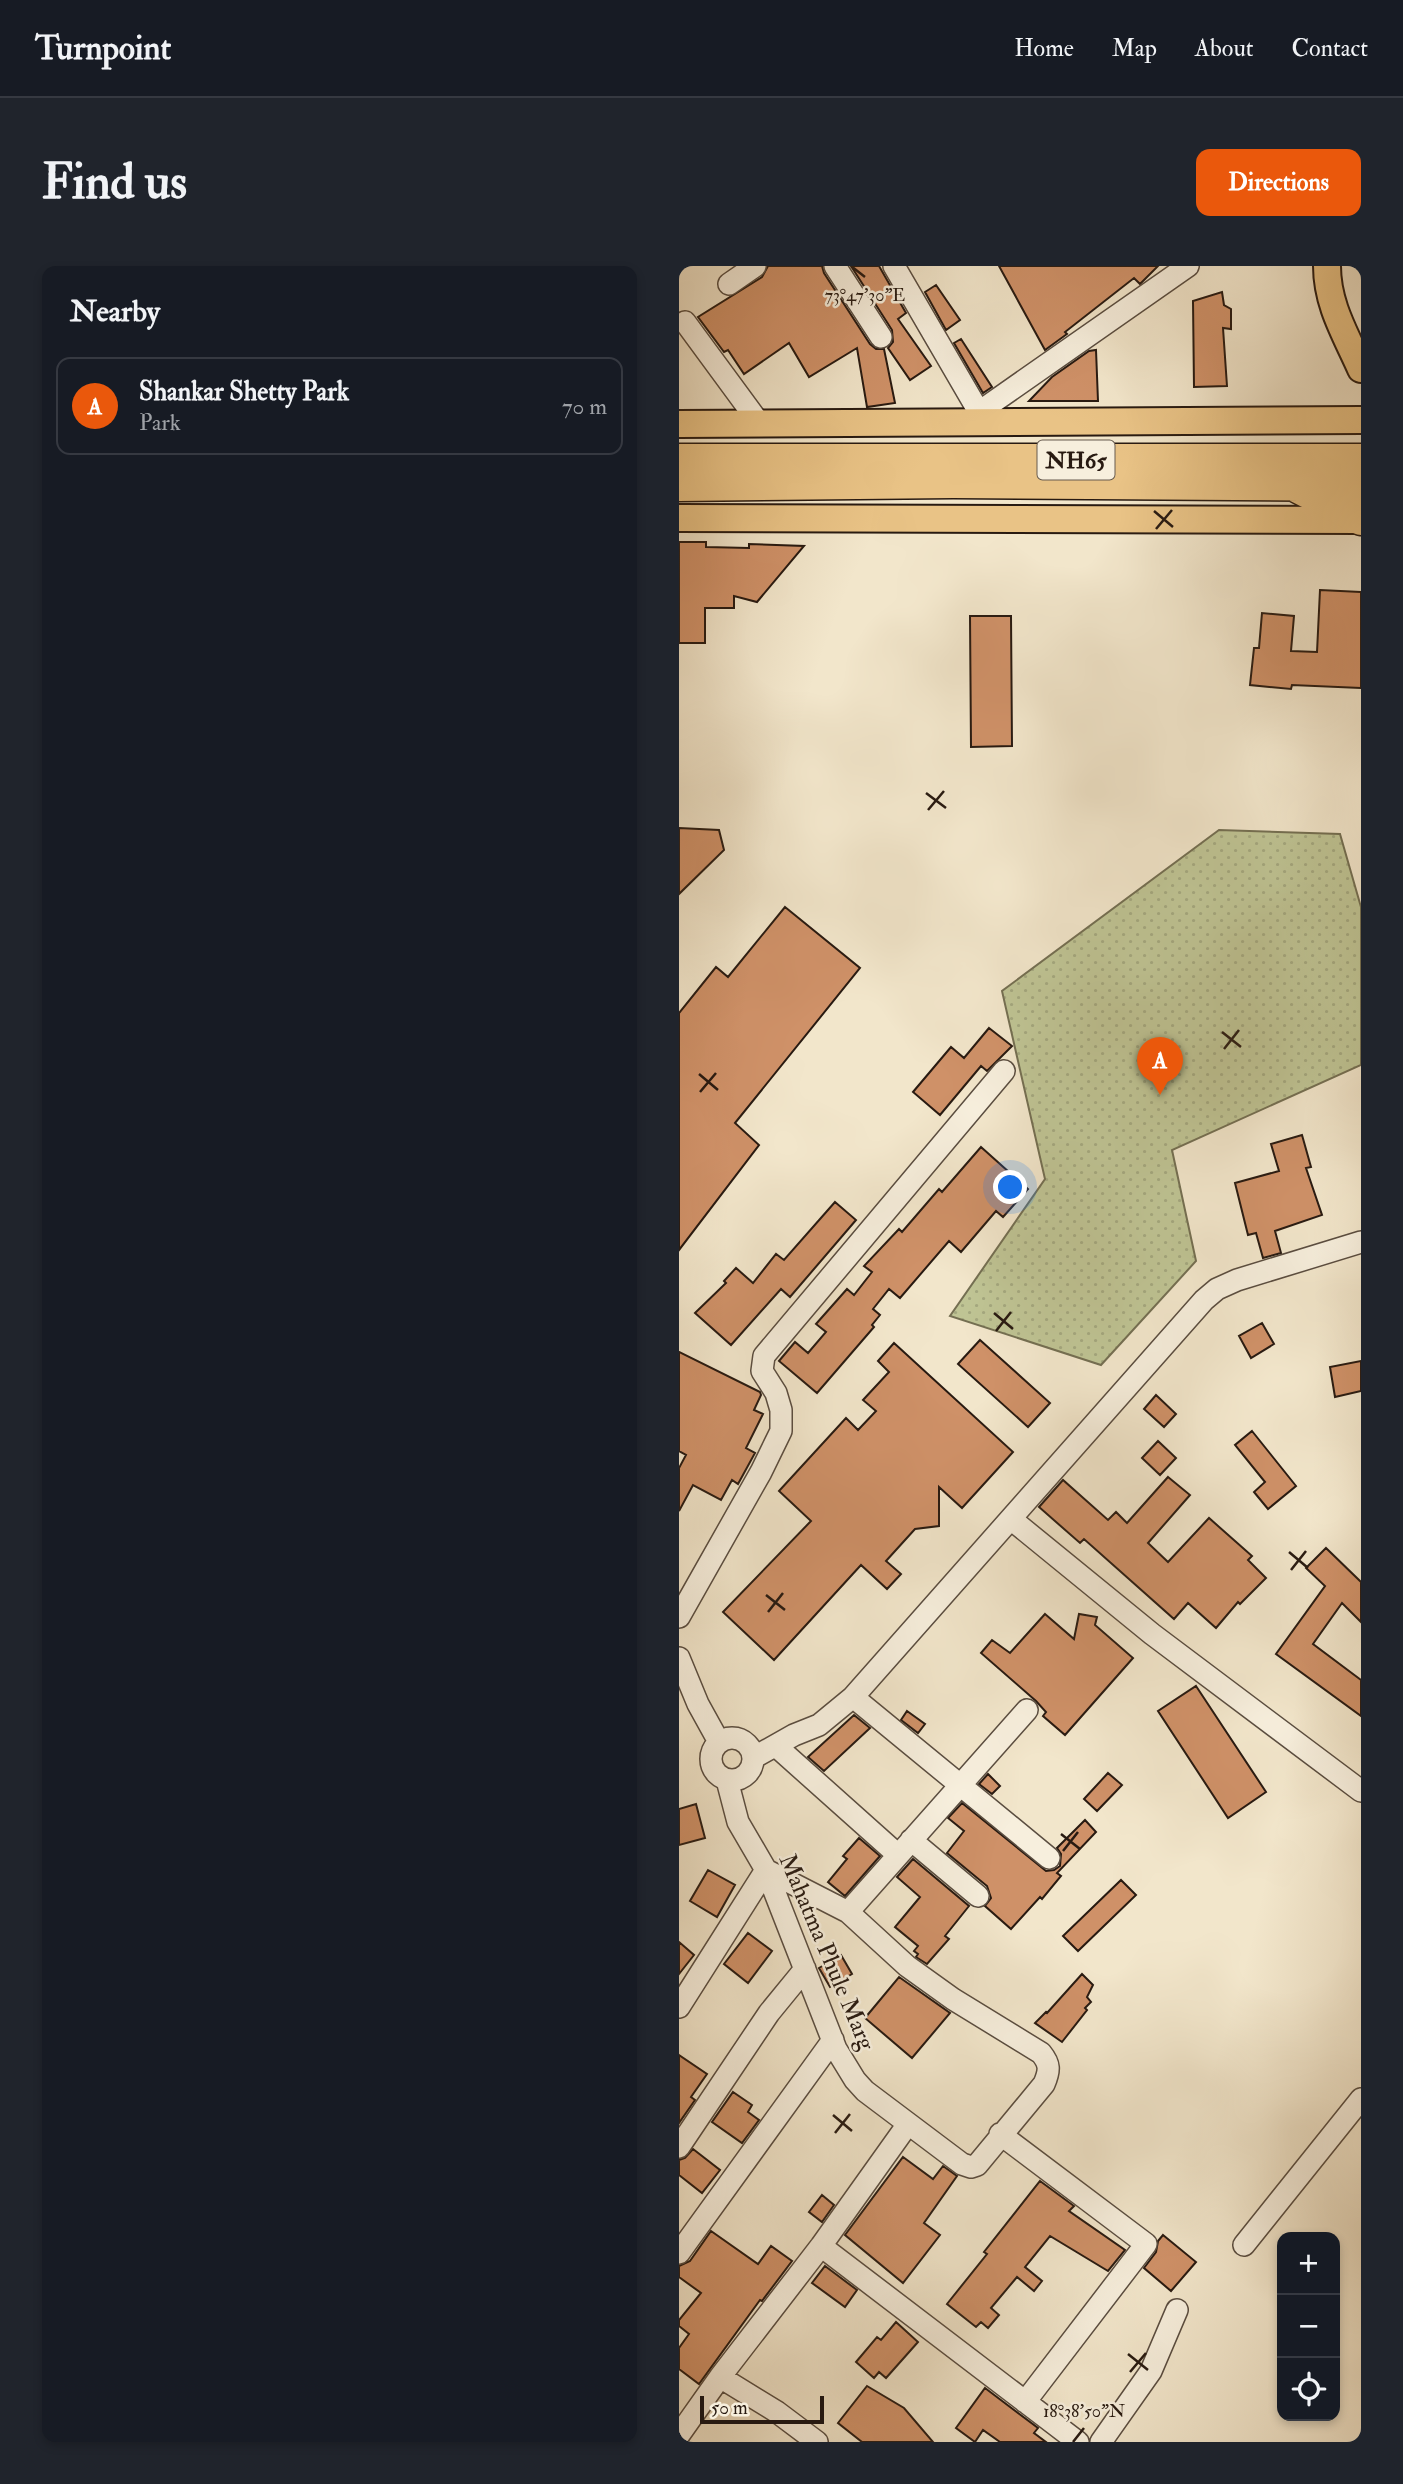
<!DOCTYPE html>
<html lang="en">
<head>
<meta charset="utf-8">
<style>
  body { margin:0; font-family:"IM FELL Double Pica",serif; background:#20242c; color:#f1f3f6 }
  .controls { position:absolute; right:21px; bottom:21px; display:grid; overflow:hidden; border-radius:14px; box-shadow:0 4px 10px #0003 }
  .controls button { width:63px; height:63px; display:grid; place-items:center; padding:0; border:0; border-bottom:2px solid #363941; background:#171b24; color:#f1f3f6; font:35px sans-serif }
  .scale { position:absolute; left:21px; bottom:18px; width:124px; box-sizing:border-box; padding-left:7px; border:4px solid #281a11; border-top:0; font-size:19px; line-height:24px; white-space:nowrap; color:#281a11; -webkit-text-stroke:5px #f7efdd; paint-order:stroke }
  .you { position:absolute; left:332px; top:922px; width:24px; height:24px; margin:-18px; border:5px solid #fff; border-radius:50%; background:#1a73e8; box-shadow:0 0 0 10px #1a73e833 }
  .badge { display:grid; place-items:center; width:46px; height:46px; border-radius:50%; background:#ea580c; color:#fff; font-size:23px; font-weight:700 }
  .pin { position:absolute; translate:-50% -58px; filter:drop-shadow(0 2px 4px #0008) }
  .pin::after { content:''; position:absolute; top:37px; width:24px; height:21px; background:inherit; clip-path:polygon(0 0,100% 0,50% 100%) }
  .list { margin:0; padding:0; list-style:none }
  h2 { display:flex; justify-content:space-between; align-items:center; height:91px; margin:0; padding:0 28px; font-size:30px }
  h2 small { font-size:23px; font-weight:400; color:#9ea1a6 }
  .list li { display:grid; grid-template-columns:46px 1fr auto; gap:21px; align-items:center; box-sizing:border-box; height:98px; margin:0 14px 14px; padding:0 14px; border:2px solid #363941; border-radius:14px }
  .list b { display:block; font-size:26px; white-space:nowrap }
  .list p { margin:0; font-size:23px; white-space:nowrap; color:#9ea1a6 }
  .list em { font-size:23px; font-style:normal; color:#9ea1a6 }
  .icon { flex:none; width:38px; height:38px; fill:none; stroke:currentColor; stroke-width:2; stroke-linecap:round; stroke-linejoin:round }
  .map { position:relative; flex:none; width:682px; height:2176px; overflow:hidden; border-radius:14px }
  header { display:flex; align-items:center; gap:42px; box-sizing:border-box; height:98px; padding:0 35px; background:#171b24; border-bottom:2px solid #363941 }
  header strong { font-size:33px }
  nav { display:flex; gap:38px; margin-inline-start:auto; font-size:24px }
  .intro { display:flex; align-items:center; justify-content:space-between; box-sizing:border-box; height:168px; padding:0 42px }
  h1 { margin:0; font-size:49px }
  .button { padding:18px 32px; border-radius:14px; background:#ea580c; color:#fff; font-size:24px; font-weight:700 }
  main { display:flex; gap:42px; padding:0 42px }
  aside { flex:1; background:#171b24; border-radius:14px; box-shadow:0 4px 10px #0003 }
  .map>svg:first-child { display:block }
</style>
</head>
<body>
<header>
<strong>Turnpoint</strong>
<nav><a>Home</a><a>Map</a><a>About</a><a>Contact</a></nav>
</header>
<div class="intro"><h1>Find us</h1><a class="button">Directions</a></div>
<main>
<aside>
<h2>Nearby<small></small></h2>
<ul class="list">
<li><span class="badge">A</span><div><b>Shankar Shetty Park</b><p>Park</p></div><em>70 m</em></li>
</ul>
</aside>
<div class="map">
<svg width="682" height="2176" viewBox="0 0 682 2176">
  <defs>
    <pattern id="green-dots" width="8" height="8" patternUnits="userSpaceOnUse" patternTransform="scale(1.75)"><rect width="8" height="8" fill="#bfc494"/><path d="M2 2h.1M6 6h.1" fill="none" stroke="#a4a87f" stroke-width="1.8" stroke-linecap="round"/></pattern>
  </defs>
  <rect width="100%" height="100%" fill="#f2e6cb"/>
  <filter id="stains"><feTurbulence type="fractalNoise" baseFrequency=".00286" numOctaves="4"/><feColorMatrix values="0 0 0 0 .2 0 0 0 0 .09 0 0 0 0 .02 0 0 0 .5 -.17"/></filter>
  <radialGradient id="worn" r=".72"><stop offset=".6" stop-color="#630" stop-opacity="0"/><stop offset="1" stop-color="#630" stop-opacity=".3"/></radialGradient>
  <path fill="url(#green-dots)" stroke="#746f52" stroke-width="2" d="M 540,564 L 661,568 L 682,641 L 682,799 L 493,884 L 517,995 L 422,1099 L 271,1050 L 366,913 L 323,725 Z"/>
  <path fill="#cf9168" stroke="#281a11" stroke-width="2" d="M 89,0 L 143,0 L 145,7 L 191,78 L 197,83 L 205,83 L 216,137 L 188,141 L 178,82 L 130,111 L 110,77 L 65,108 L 49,84 L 45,86 L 19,51 L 83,11 Z
    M 172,0 L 200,0 L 227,47 L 219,53 L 252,100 L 231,114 L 209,82 L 214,76 L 213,64 Z
    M 320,0 L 479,0 L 461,18 L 455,12 L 386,66 L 388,68 L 366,84 Z
    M 257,19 L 281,54 L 267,64 L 246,26 Z
    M 543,26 L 545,39 L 552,43 L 552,63 L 544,62 L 548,120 L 515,121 L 514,35 Z
    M 282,73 L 313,121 L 304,127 L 275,77 Z
    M 417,84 L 419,135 L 350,135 L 373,111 L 410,85 Z
    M 0,276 L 27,276 L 27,281 L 70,282 L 70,278 L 125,280 L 78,336 L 55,330 L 55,342 L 26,342 L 26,377 L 0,377 Z
    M 641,324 L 682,326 L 682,422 L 613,419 L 612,423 L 571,419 L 575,382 L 580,382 L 583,347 L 615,350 L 612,385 L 638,386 Z
    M 291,350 L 332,350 L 333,480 L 292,481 Z
    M 0,562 L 40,564 L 45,584 L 0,628 Z
    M 106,641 L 181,702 L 56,857 L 80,879 L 0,984 L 0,747 L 37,701 L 49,711 Z
    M 310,762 L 333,780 L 308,805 L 302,800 L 261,849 L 234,826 L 272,781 L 285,792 Z
    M 623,869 L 632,901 L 627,902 L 643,949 L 596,965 L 602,987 L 584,992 L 577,967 L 569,969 L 556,917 L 600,905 L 592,878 Z
    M 302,881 L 349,923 L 324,951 L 317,945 L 282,986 L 270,975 L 221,1032 L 210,1023 L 194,1043 L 201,1049 L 193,1059 L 195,1061 L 138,1127 L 100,1095 L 116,1076 L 129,1087 L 147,1066 L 137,1058 L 168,1023 L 175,1029 L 193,1006 L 185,1000 L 220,963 L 223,966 L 260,923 L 263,926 Z
    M 156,936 L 177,954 L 111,1031 L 102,1023 L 52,1079 L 16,1047 L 47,1017 L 45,1015 L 57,1002 L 74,1017 L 97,988 L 105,994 Z
    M 583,1057 L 595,1078 L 572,1092 L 560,1070 Z
    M 301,1074 L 371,1137 L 349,1161 L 279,1098 Z
    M 215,1077 L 334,1186 L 283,1242 L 260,1221 L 260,1260 L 236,1263 L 207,1295 L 222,1308 L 208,1323 L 182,1299 L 95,1394 L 44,1346 L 132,1255 L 100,1225 L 167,1152 L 179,1164 L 197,1145 L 184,1134 L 210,1106 L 199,1095 Z
    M 0,1086 L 81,1126 L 82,1129 L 75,1144 L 84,1148 L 67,1182 L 76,1187 L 59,1218 L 53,1214 L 42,1234 L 14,1219 L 0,1245 L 0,1202 L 7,1189 L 0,1185 Z
    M 682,1095 L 682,1125 L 656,1131 L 651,1101 Z
    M 477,1129 L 497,1148 L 485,1161 L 465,1143 Z
    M 573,1165 L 617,1220 L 589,1243 L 575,1226 L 586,1216 L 556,1179 Z
    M 479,1175 L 497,1192 L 481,1209 L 463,1192 Z
    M 489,1211 L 511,1229 L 469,1277 L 489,1296 L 530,1252 L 573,1290 L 569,1294 L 587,1312 L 561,1338 L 559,1336 L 537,1362 L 509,1337 L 495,1353 L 405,1273 L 401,1277 L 360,1241 L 384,1214 L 429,1254 L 437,1246 L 448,1257 Z
    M 647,1282 L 682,1316 L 682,1356 L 663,1337 L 634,1378 L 682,1414 L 682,1450 L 597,1388 L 646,1320 L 627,1302 Z
    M 366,1348 L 395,1373 L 400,1348 L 418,1351 L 416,1359 L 454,1392 L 386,1469 L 364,1450 L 367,1446 L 357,1435 L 302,1387 L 313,1374 L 331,1387 Z
    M 517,1420 L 587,1526 L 549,1552 L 479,1445 Z
    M 228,1445 L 246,1458 L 239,1467 L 222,1454 Z
    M 175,1449 L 191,1462 L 145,1505 L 129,1491 Z
    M 429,1507 L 443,1519 L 418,1545 L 405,1533 Z
    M 309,1508 L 321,1520 L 313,1528 L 300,1518 Z
    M 283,1537 L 367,1605 L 375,1604 L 381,1600 L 382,1588 L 378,1582 L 406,1554 L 417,1566 L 378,1607 L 382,1610 L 363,1633 L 361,1631 L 332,1663 L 306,1640 L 312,1632 L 308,1620 L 268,1587 L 285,1565 L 269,1552 Z
    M 17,1538 L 26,1572 L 0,1579 L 0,1543 Z
    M 180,1572 L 201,1590 L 166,1630 L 149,1616 L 168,1593 L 164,1590 Z
    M 234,1593 L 290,1640 L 266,1670 L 270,1673 L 248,1698 L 237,1691 L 239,1688 L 235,1685 L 239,1680 L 216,1661 L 241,1631 L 218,1611 Z
    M 29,1604 L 56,1619 L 38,1651 L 11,1635 Z
    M 442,1614 L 457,1629 L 399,1685 L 384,1670 Z
    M 69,1667 L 93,1685 L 69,1717 L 45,1698 Z
    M 0,1676 L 15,1689 L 0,1708 Z
    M 162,1689 L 173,1708 L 151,1721 L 140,1702 Z
    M 403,1708 L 414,1719 L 408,1731 L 412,1736 L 406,1742 L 408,1744 L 383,1776 L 356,1757 L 367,1746 L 368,1747 Z
    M 220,1711 L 271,1747 L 233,1792 L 186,1752 Z
    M 0,1789 L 28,1808 L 12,1831 L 16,1834 L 0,1857 Z
    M 54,1826 L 73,1839 L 69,1846 L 80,1854 L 63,1877 L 33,1856 Z
    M 14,1883 L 41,1904 L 23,1927 L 0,1909 L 0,1894 L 6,1892 Z
    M 224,1891 L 254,1913 L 264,1900 L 278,1910 L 245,1957 L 261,1969 L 224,2017 L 166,1969 Z
    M 361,1915 L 395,1940 L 390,1945 L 446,1984 L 429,2005 L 371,1970 L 346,2001 L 363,2015 L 355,2025 L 338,2011 L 312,2042 L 320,2049 L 309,2062 L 302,2056 L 297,2061 L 268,2038 L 308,1988 L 305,1986 Z
    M 143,1929 L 155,1939 L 143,1956 L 130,1946 Z
    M 32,1965 L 79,1998 L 92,1980 L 113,1995 L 83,2035 L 81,2034 L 20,2118 L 0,2103 L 0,2082 L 10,2068 L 0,2060 L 0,2054 L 22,2027 L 0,2011 L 0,2000 L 11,1995 Z
    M 484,1969 L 517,1996 L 492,2025 L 465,2002 L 477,1986 L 479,1975 Z
    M 146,2000 L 178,2024 L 166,2041 L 133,2017 Z
    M 217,2056 L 239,2076 L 207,2112 L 200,2106 L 195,2112 L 177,2096 L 198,2071 L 202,2074 Z
    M 188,2120 L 225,2142 L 254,2176 L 183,2176 L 159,2157 Z
    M 306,2122 L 359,2162 L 355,2167 L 367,2176 L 321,2176 L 304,2164 L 296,2176 L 277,2162 Z"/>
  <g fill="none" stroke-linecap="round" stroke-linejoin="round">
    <defs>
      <path id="minor" d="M 156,0 L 202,71
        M 215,0 L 300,146
        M 50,18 L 76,0
        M 6,56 L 81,158
        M 294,155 L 300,146 L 509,0
        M 332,1253 L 473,1368 L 682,1525
        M 0,1351 L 82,1206 L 102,1165 L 102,1144 L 97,1127 L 83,1105 L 85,1090 L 325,805
        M 0,1392 L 19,1438 L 40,1476
        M 174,1431 L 370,1592
        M32 1493a21 21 0 1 1 42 0a21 21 0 1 1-42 0Z
        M 97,1480 L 219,1589
        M 74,1492 L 115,1469 L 140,1459 L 174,1431 L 525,1034 L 538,1023 L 558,1014 L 682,976
        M 232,1574 L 299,1630
        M 169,1646 L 348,1444
        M 0,1741 L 87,1604 L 169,1646 L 228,1700 L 274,1733 L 362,1787 C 371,1798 371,1804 365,1818 L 298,1899 L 292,1901 L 283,1898 L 186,1825 L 176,1814 L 157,1783 L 87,1604 L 59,1556 L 48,1514
        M 321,1868 L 467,1978 L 346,2136
        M 0,1881 L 90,1747 L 126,1703
        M 565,1979 L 682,1833
        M 142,1980 L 399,2176
        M 0,1987 L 154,1774
        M 41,2111 L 98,2146 L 138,2176
        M 0,2169 L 41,2111 L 142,1980 L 229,1858
        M 422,2176 L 472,2105 L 498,2044"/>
      <path id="major" d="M 648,0 C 648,39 667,69 682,103
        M 0,158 L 682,154
        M 0,252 L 682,254"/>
      <path id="highway" d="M 0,194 L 682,194
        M 0,219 L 274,216 L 682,219
        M 621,222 L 682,253"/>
    </defs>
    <use href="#minor" stroke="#5a4d40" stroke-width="24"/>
    <use href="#major" stroke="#281a11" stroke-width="30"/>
    <use href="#highway" stroke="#281a11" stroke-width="35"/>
    <use href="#minor" stroke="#f7efdd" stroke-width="21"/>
    <use href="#major" stroke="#e9c386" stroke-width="26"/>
    <use href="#highway" stroke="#e9c386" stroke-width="32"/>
  </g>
  <path fill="none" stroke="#281a11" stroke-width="2.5" d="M 172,0 L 186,11M 475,245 L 494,261M 477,263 L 493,244M 247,527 L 267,542M 249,544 L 265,525M 543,766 L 562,781M 545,783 L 560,764M 20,808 L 39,824M 21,826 L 37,807M 315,1047 L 334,1063M 317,1065 L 332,1046M 610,1286 L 629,1302M 612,1304 L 627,1285M 87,1329 L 106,1344M 89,1346 L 104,1327M 382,1568 L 401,1583M 384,1585 L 399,1566M 154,1849 L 173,1865M 156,1867 L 171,1848M 449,2088 L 469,2104M 451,2106 L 467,2087M 394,2176 L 405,2162"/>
  <g text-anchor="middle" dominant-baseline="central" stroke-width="5" stroke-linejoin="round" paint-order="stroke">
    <rect fill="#f7efdd" stroke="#665a4e" stroke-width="2" x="358.5" y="174.5" width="77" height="39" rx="5"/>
    <g font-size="23" font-weight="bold" fill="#281a11">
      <text x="397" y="194">NH65</text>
    </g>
    <g font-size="24" fill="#281a11" stroke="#f7efdd">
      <text transform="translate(148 1686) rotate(67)">Mahatma Phule Marg</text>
    </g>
  </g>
  <g font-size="18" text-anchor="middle" fill="#281a11" stroke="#f7efdd" stroke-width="5" stroke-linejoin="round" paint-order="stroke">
    <text x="186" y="35">73°47'30"E</text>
    <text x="405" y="2151">18°38'50"N</text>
  </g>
  <rect width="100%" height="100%" filter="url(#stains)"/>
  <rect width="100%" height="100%" fill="url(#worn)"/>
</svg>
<div class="controls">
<button>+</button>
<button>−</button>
<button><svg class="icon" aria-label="locate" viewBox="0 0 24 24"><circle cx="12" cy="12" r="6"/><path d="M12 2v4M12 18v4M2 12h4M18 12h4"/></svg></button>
</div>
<div class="scale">50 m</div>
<div class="you"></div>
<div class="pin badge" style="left:481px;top:829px">A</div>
</div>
</main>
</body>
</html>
